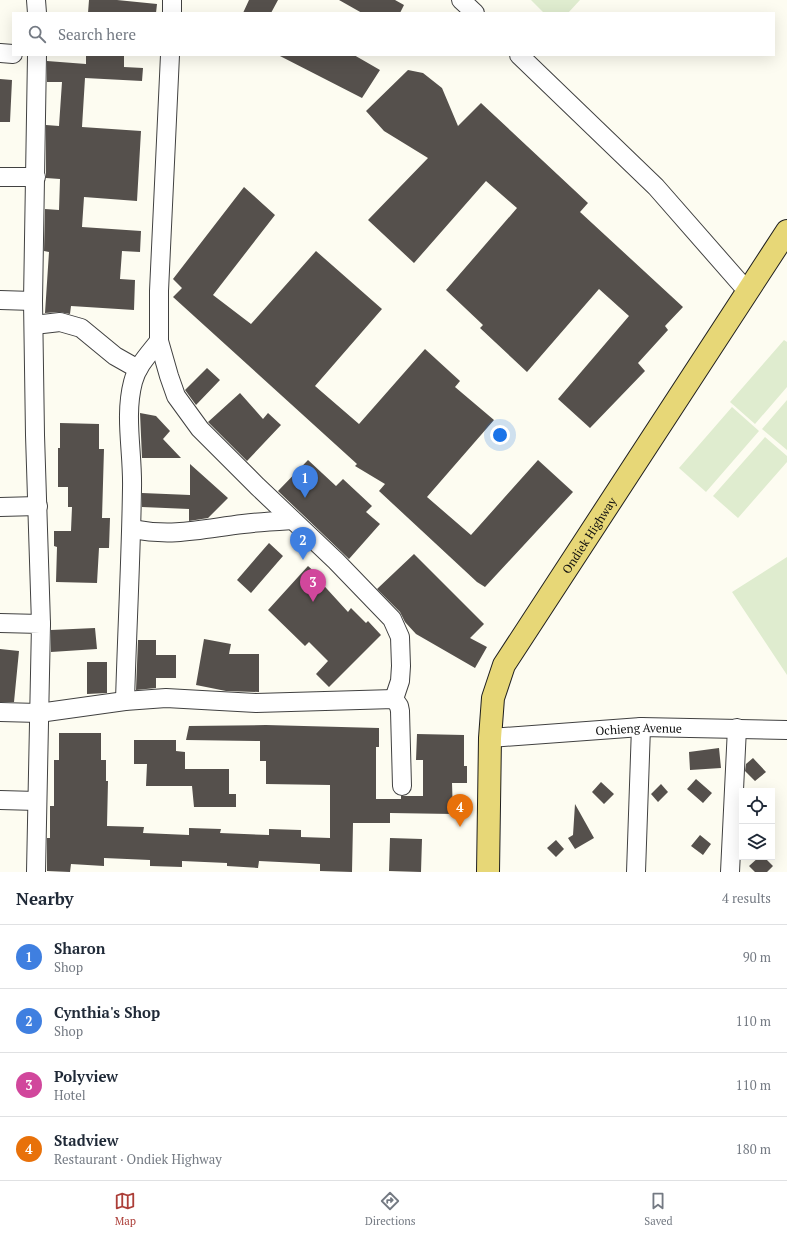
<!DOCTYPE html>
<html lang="en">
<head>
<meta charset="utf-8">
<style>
  body { margin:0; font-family:"PT Serif",serif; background:#f6f6f7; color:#1f2937 }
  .controls { position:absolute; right:12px; bottom:12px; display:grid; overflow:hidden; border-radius:0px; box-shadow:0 4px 16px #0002 }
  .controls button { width:36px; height:36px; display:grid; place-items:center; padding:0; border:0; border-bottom:1px solid #e0e1e3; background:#fff; color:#1f2937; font:20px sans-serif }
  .you { position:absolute; left:500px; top:435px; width:14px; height:14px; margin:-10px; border:3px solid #fff; border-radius:50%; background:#1a73e8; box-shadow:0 0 0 6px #1a73e833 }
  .badge { display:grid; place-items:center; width:26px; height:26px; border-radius:50%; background:#ac3e38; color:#fff; font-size:13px; font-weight:700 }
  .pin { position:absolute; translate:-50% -33px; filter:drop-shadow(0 1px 2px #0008) }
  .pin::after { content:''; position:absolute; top:21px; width:14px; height:12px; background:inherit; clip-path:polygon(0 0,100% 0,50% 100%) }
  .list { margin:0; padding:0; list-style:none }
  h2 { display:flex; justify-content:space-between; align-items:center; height:52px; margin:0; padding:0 16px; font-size:17px }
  h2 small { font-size:13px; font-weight:400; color:#747a83 }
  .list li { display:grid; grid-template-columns:26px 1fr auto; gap:12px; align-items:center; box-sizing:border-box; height:64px; padding:0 16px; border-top:1px solid #e0e1e3 }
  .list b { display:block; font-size:15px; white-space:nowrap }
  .list p { margin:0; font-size:13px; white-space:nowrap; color:#747a83 }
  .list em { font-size:13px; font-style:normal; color:#747a83 }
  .icon { flex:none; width:22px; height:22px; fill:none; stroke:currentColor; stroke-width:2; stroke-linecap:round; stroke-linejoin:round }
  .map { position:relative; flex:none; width:787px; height:872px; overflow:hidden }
  .search { position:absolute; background:#fff; box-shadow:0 4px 16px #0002; left:12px; right:12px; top:12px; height:44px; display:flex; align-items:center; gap:10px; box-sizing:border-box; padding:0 14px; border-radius:0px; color:#747a83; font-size:15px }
  .sheet { height:308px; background:#fff }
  nav { display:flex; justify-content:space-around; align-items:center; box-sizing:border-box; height:56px; border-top:1px solid #e0e1e3; background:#fff; font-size:11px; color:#747a83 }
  nav a { display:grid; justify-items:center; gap:2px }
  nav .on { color:#ac3e38 }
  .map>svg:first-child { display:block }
</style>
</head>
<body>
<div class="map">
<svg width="787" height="872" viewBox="0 0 787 872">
  <rect width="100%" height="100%" fill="#fdfcf1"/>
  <path fill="#dfeccf" d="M 531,0 L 580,0 L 568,13 L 544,13 Z
    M 784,340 L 787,342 L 787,387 L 755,424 L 730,402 Z
    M 787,400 L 787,450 L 762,429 Z
    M 732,407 L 759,431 L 706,492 L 679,468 Z
    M 765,437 L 787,456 L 787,462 L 738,518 L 713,496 Z
    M 787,557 L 787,675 L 732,592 Z"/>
  <path fill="#55504c" d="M 89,0 L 117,0 L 157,4 L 156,13 L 88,13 Z
    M 249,0 L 278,0 L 271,13 L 243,13 Z
    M 339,0 L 395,0 L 404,5 L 400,13 L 362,13 Z
    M 86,55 L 124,55 L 124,67 L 143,68 L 142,81 L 85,78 L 82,127 L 141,131 L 137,201 L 84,197 L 82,227 L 141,231 L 140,252 L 122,251 L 120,279 L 135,280 L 134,310 L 71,306 L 70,314 L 59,312 L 45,313 L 49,252 L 44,251 L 45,209 L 59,210 L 60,179 L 46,178 L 46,125 L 59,126 L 62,82 L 47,82 L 47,61 L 86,64 Z
    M 278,55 L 354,55 L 380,70 L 362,98 Z
    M 408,70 L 423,73 L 442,88 L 458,126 L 481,103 L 588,203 L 580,212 L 683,307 L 665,326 L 668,330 L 638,363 L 645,371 L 590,428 L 558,399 L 629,316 L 599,289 L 527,372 L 480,328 L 483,325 L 446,290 L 517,208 L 486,181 L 414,263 L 368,220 L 428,158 L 384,131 L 366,111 Z
    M 0,79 L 12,80 L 10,122 L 0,122 Z
    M 244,187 L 275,215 L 213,295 L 251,324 L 316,251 L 382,309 L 315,386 L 359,424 L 425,349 L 460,381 L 455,387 L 494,420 L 427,497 L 471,535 L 538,460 L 573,492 L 485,587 L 477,582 L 379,491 L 385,484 L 355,466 L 357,464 L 173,297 L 182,288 L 173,279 Z
    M 207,368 L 220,380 L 196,405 L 185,390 Z
    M 240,393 L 263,419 L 268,413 L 281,425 L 247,461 L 208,422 Z
    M 140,413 L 156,416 L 170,431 L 163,439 L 181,458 L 142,458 Z
    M 60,423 L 99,424 L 99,449 L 104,449 L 102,518 L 110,518 L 109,548 L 99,548 L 97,583 L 56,582 L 57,547 L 54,546 L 54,531 L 71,531 L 72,507 L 68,507 L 68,487 L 58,487 L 58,448 L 60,448 Z
    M 308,460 L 336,486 L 343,479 L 372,506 L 366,512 L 380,524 L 349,559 L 278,491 Z
    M 190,464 L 228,498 L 208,518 L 189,521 L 189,509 L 142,507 L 142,493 L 190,495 Z
    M 269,543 L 283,556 L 251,593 L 237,580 Z
    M 414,554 L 484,624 L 470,638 L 487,647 L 475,668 L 416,634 L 405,622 L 400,612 L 377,589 Z
    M 308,566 L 319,576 L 317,578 L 348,612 L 351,608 L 366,623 L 368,621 L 381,635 L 329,687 L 316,674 L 328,661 L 309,642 L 305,646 L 268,610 Z
    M 95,628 L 97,649 L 51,652 L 51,630 Z
    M 204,639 L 231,644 L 229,654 L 259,654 L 259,692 L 226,691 L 196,685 Z
    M 138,640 L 156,640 L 156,655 L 176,655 L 176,678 L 156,678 L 156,688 L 136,690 Z
    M 0,649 L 19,651 L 14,702 L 0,702 Z
    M 87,662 L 107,662 L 107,693 L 87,694 Z
    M 266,725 L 379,728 L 379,747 L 376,747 L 376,799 L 401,799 L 401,796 L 423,796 L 423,760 L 416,760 L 417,734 L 464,735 L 464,766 L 467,766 L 467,783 L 452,783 L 453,814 L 390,813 L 390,823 L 353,823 L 352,872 L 320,871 L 320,864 L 259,861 L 258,868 L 227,866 L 227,863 L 182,861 L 182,867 L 150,866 L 150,860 L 104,858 L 104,866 L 71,864 L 70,872 L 47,871 L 47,838 L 50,838 L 50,806 L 54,806 L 54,760 L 59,760 L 59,733 L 101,733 L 101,760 L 106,760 L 106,781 L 108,781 L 107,826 L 144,827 L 143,833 L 189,835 L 189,828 L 221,829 L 220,833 L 269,835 L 269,829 L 301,830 L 301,837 L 330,838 L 330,785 L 266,784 L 266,761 L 260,761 L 260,741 L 186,740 L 189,726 Z
    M 134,740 L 176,740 L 176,751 L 185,752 L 185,769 L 229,769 L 229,794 L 236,794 L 236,807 L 194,807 L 192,786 L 146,786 L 147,764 L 134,764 Z
    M 719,748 L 721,768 L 690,770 L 689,752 Z
    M 753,758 L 766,772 L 755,781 L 745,771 L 746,764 Z
    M 696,779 L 712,793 L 703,803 L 687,789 Z
    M 601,782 L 614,794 L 604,804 L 592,792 Z
    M 661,784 L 668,792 L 658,802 L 651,794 Z
    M 575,804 L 594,838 L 575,849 L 568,838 L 573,835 Z
    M 700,835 L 711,844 L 703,855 L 691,846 Z
    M 390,838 L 422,839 L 421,872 L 389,871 Z
    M 556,840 L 564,849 L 556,857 L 547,848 Z
    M 759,857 L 764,857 L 773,866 L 767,872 L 755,872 L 749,866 Z"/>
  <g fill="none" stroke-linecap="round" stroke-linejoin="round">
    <defs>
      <g id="minor">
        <path d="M 36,0 L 37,13"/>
        <path d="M 461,0 L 475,13"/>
        <path d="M 172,13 L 172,0"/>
        <path d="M 0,53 L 13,54"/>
        <path d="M 37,55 L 33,301 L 35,435 L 41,624"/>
        <path d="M 170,55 L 159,291 L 159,341 L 169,376 L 176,396 L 200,429 L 257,486 L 336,561 L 392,619 L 400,637 L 401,666 L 400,681 L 394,699"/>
        <path d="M 519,55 L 656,187 L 748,292"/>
        <path d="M 0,177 L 36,177"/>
        <path d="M 0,300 L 33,301"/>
        <path d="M 34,325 L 60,322 L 81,328 L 115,356 L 138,369"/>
        <path d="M 0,507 L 38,506"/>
        <path d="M 132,529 C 173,537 202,529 243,524 C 259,522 276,521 292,520"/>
        <path d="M 0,623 L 41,624 L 36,872"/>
        <path d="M 125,701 C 127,630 131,559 132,488 C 133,453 124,416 133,382 C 137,366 149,354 159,341"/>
        <path d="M 0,712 L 39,713 L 125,701 L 166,698 L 256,703 L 394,699 L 399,706 L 400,711 L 402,786"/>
        <path id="s1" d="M 490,738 L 641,727 L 787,730"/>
        <path d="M 0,800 L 37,801"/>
        <path d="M 636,872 L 641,727"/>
        <path d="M 730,872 L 737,728"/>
      </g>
      <g id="major">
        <path id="s2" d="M 488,872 L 490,738 L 493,698 L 504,665 L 787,231"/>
      </g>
    </defs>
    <use href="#minor" stroke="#414141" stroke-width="20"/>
    <use href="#major" stroke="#1f1f1f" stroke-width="24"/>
    <use href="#minor" stroke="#fff" stroke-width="18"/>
    <use href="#major" stroke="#e7d777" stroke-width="22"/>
  </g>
  <g text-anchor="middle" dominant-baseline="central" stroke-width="4" stroke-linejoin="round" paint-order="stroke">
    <g font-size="12" fill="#0e0e0e" stroke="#fff">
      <text stroke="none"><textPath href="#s2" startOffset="364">Ondiek Highway</textPath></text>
      <text stroke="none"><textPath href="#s1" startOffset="149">Ochieng Avenue</textPath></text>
    </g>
  </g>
</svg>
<div class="controls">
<button><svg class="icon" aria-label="locate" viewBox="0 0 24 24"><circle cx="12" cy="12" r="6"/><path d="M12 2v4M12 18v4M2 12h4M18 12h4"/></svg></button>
<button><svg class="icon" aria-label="layers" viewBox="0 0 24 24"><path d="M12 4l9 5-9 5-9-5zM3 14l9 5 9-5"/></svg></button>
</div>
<div class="you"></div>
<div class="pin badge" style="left:305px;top:498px;background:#3f7fe0">1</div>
<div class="pin badge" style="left:303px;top:560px;background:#3f7fe0">2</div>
<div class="pin badge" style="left:313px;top:602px;background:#d1479c">3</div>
<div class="pin badge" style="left:460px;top:827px;background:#e8710a">4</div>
<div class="search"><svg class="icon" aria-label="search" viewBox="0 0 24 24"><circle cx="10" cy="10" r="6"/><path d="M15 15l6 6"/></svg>Search here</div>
</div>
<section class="sheet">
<h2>Nearby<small>4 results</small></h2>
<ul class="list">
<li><span class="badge" style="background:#3f7fe0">1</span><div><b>Sharon</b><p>Shop</p></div><em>90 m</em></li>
<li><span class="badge" style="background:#3f7fe0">2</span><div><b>Cynthia's Shop</b><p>Shop</p></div><em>110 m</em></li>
<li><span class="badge" style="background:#d1479c">3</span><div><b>Polyview</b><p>Hotel</p></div><em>110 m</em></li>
<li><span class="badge" style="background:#e8710a">4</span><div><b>Stadview</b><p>Restaurant · Ondiek Highway</p></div><em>180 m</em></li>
</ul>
</section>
<nav>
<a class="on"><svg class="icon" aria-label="map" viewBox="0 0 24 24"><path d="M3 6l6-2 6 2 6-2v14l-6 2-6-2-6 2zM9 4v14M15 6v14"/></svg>Map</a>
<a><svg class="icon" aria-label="directions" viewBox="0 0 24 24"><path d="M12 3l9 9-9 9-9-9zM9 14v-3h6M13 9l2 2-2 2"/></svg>Directions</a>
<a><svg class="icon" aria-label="saved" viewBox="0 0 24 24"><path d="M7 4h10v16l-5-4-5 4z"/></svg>Saved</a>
</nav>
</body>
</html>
